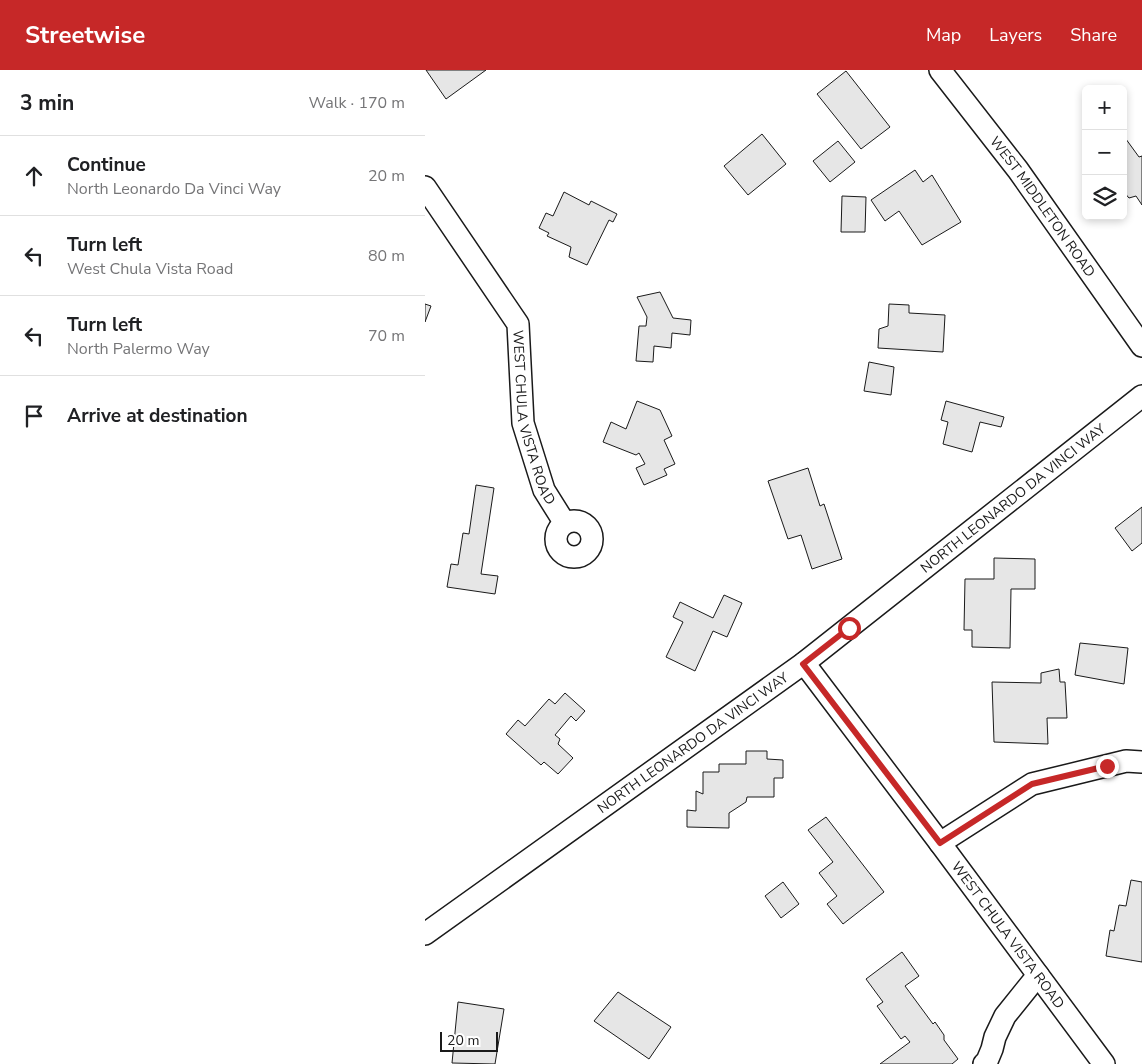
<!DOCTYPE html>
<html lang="en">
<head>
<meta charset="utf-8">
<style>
  body { margin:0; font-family:"Nunito Sans",sans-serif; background:#f2f2f2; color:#202124 }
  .controls { position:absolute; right:15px; top:15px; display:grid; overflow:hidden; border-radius:8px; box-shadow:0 2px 8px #0003 }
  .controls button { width:45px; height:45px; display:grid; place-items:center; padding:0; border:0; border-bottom:1px solid #e0e0e0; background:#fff; color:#202124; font:25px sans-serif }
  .scale { position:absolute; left:15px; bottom:12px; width:58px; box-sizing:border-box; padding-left:5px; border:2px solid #1a1a1a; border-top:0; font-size:14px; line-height:18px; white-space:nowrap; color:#1a1a1a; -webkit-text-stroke:4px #fff; paint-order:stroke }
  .stop { position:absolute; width:15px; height:15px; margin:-11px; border:4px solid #c62828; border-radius:50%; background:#fff }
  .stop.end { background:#c62828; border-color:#fff; box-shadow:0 1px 5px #0008 }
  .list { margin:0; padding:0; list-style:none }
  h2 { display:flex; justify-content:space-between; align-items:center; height:65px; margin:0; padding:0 20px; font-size:21px }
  h2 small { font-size:16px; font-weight:400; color:#757577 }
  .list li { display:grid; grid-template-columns:32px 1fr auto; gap:15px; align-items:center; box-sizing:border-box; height:80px; padding:0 20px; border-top:1px solid #e0e0e0 }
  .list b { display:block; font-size:19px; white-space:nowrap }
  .list p { margin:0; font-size:16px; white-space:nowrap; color:#757577 }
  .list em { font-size:16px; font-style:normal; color:#757577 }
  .icon { flex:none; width:28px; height:28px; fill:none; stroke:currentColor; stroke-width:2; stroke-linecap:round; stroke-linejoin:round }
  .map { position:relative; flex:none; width:717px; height:994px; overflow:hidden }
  header { display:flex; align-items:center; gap:30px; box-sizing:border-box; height:70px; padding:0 25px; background:#c62828; color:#fff }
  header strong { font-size:24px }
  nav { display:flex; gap:28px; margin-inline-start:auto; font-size:18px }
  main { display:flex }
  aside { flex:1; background:#fff }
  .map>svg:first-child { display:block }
</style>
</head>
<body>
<header>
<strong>Streetwise</strong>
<nav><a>Map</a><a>Layers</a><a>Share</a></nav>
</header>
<main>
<aside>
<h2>3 min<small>Walk · 170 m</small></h2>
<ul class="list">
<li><svg class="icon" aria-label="ahead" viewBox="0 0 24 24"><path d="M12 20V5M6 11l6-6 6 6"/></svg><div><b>Continue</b><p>North Leonardo Da Vinci Way</p></div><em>20 m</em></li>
<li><svg class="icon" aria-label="left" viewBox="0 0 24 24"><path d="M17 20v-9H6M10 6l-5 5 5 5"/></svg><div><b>Turn left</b><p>West Chula Vista Road</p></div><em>80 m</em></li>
<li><svg class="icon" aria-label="left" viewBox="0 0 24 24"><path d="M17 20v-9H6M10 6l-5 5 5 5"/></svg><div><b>Turn left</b><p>North Palermo Way</p></div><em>70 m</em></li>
<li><svg class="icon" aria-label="arrive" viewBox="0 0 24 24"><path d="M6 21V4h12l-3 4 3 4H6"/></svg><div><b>Arrive at destination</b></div></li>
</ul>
</aside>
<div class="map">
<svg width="717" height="994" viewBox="0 0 717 994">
  <rect width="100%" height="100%" fill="#fff"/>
  <path fill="#e6e6e6" stroke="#1a1a1a" d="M 1,0 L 61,0 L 21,29 Z
    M 421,1 L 465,57 L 436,79 L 392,24 Z
    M 337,64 L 361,94 L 323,125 L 299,96 Z
    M 698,65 L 714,87 L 717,86 L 717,135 L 711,126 L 704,128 L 698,121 Z
    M 413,71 L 430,92 L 405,112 L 388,91 Z
    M 490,100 L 498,112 L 507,105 L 536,152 L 497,175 L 474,141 L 460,151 L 446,130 Z
    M 139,122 L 164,135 L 166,131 L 192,144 L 188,152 L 184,150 L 162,195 L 144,187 L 146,177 L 122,166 L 124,163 L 114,158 L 121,143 L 128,146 Z
    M 417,126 L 441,127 L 440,162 L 416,162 Z
    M 235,222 L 248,248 L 266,250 L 265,265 L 247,263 L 246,278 L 229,276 L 228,292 L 211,291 L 214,256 L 221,256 L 222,247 L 212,227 Z
    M 0,234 L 6,236 L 0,252 Z
    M 464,234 L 484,235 L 484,243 L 520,245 L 518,282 L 453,278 L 454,259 L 463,256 Z
    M 444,292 L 469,297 L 466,325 L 439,321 Z
    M 212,331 L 235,340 L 247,366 L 239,370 L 250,394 L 239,399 L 242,405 L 219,415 L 211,398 L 220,394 L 214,383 L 211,385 L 178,372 L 186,352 L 201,359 Z
    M 521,331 L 579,347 L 576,357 L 555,352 L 547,382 L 518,374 L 523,352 L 516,350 Z
    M 383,398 L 395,436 L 399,434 L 417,489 L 387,499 L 376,465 L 363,469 L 343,411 Z
    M 51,415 L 69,418 L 56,504 L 73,506 L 70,524 L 22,517 L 26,494 L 33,495 L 38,463 L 44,464 Z
    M 717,437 L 717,473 L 707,481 L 690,458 Z
    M 569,488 L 610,489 L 610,519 L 586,519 L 585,578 L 547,577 L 547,560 L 539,560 L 540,509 L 569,509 Z
    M 299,525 L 317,533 L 302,567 L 288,561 L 270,601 L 241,587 L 258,552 L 248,547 L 255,532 L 288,548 Z
    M 655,573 L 703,578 L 699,614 L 650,605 Z
    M 634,599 L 635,612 L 640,612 L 642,648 L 622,648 L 623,674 L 569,672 L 567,612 L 616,613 L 616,603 Z
    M 140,623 L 160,641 L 151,651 L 146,646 L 130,665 L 135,669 L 133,674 L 148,688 L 133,704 L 119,692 L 116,695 L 81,664 L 93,650 L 100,656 L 124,629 L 130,634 Z
    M 321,681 L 342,681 L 342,689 L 358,690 L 358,708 L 349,708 L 349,727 L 322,727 L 321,732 L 304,743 L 304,758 L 262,757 L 262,740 L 271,741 L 271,721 L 278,724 L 278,702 L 294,702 L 294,694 L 321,694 Z
    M 401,747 L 459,822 L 418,854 L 402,834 L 412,826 L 394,803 L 408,792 L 383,760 Z
    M 706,810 L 717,812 L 717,892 L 681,886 L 685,860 L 689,861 L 694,835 L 701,836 Z
    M 358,812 L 374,834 L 356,848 L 340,826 Z
    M 477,882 L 494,906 L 480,916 L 508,954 L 510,952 L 519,965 L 519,970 L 533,989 L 527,994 L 455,994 L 485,972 L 480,966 L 476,969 L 452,936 L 458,932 L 441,909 Z
    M 193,922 L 246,957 L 224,989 L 169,951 Z
    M 33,932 L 79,939 L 70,994 L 27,993 Z"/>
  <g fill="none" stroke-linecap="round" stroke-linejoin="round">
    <defs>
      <g id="minor">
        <path id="s1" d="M 515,0 L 593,100 L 717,276"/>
        <path id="s2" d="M 0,117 L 93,254 L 98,353 L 119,420 L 139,452"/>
        <circle cx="149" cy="469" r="18"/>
        <path id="s3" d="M 379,593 L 515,773 L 679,994"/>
        <path d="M 515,773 L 607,714 L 701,691 L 717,692"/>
        <path id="s4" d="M 0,864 L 379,593 L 717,326"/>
        <path d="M 559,994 L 562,991 L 567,979 L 570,967 L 580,946 L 613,905"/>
      </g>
    </defs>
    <use href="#minor" stroke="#1a1a1a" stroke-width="24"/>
    <use href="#minor" stroke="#fff" stroke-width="21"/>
  </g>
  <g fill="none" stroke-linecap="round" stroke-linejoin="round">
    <path stroke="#c62828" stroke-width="6" d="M 424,558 L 378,594 L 515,773 L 607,714 L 682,696"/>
  </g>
  <g text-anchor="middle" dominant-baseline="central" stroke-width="4" stroke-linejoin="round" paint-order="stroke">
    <g font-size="14" fill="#1a1a1a" stroke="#fff">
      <text stroke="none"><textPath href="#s1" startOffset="171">WEST MIDDLETON ROAD</textPath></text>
      <text stroke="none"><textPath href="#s2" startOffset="261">WEST CHULA VISTA ROAD</textPath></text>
      <text stroke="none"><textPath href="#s4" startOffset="732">NORTH LEONARDO DA VINCI WAY</textPath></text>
      <text stroke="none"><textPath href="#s4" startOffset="329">NORTH LEONARDO DA VINCI WAY</textPath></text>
      <text stroke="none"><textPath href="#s3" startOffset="340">WEST CHULA VISTA ROAD</textPath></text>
    </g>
  </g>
</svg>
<div class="controls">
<button>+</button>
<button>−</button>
<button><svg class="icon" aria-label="layers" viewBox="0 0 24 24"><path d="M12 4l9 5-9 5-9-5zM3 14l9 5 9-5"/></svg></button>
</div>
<div class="scale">20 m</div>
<div class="stop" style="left:424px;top:558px"></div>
<div class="stop end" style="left:682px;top:696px"></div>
</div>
</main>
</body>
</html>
